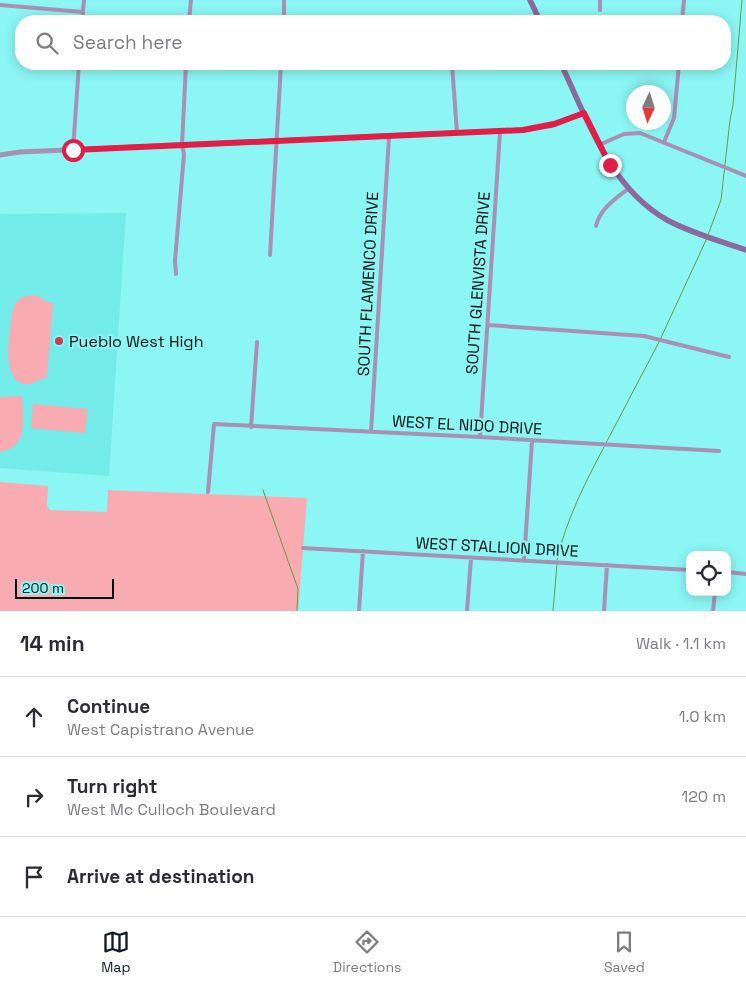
<!DOCTYPE html>
<html lang="en">
<head>
<meta charset="utf-8">
<style>
  body { margin:0; font-family:"Space Grotesk",sans-serif; background:#f7f7f7; color:#2b2b33 }
  .controls { position:absolute; right:15px; bottom:15px; display:grid; overflow:hidden; border-radius:10px; box-shadow:0 2px 12px #0003 }
  .controls button { width:45px; height:45px; display:grid; place-items:center; padding:0; border:0; border-bottom:1px solid #e1e1e2; background:#fff; color:#2b2b33; font:25px sans-serif }
  .compass { position:absolute; left:626px; top:85px; width:45px; height:45px; border-radius:50%; background:#fff; box-shadow:0 2px 12px #0003; rotate:184deg }
  .scale { position:absolute; left:15px; bottom:12px; width:99px; box-sizing:border-box; padding-left:5px; border:2px solid #000f0f; border-top:0; font-size:14px; line-height:18px; white-space:nowrap; color:#000f0f; -webkit-text-stroke:4px #8bf6f4; paint-order:stroke }
  .stop { position:absolute; width:15px; height:15px; margin:-11px; border:4px solid #e11d48; border-radius:50%; background:#fff }
  .stop.end { background:#e11d48; border-color:#fff; box-shadow:0 1px 5px #0008 }
  .list { margin:0; padding:0; list-style:none }
  h2 { display:flex; justify-content:space-between; align-items:center; height:65px; margin:0; padding:0 20px; font-size:21px }
  h2 small { font-size:16px; font-weight:400; color:#7c7c81 }
  .list li { display:grid; grid-template-columns:32px 1fr auto; gap:15px; align-items:center; box-sizing:border-box; height:80px; padding:0 20px; border-top:1px solid #e1e1e2 }
  .list b { display:block; font-size:19px; white-space:nowrap }
  .list p { margin:0; font-size:16px; white-space:nowrap; color:#7c7c81 }
  .list em { font-size:16px; font-style:normal; color:#7c7c81 }
  .icon { flex:none; width:28px; height:28px; fill:none; stroke:currentColor; stroke-width:2; stroke-linecap:round; stroke-linejoin:round }
  .map { position:relative; flex:none; width:746px; height:611px; overflow:hidden }
  .search { position:absolute; background:#fff; box-shadow:0 2px 12px #0003; left:15px; right:15px; top:15px; height:55px; display:flex; align-items:center; gap:12px; box-sizing:border-box; padding:0 18px; border-radius:20px; color:#7c7c81; font-size:19px }
  .sheet { height:305px; background:#fff }
  nav { display:flex; justify-content:space-around; align-items:center; box-sizing:border-box; height:70px; border-top:1px solid #e1e1e2; background:#fff; font-size:14px; color:#7c7c81 }
  nav a { display:grid; justify-items:center; gap:2px }
  nav .on { color:#111827 }
  .map>svg:first-child { display:block }
</style>
</head>
<body>
<div class="map">
<svg width="746" height="611" viewBox="0 0 746 611">
  <rect width="100%" height="100%" fill="#8bf6f4"/>
  <path fill="#73ebe9" d="M 126,213 L 109,476 L 0,468 L 0,214 Z"/>
  <path fill="#f8abb1" d="M 34,295 C 41,296 46,303 53,303 L 47,378 C 39,378 34,385 25,384 C 0,380 10,332 12,313 C 14,301 21,295 34,295 Z
    M 22,396 C 23,418 29,447 0,452 L 0,397 Z
    M 33,404 L 88,409 L 85,433 L 31,428 Z
    M 0,482 L 48,486 L 47,506 L 50,510 L 107,512 L 108,490 L 307,498 L 298,611 L 0,611 Z"/>
  <g fill="none" stroke-linecap="round" stroke-linejoin="round">
    <path stroke="#699b46" stroke-width="1" d="M 708,235 L 721,200 L 730,120 L 733,105 L 742,0
      M 606,443 L 659,342 L 707,238
      M 263,490 L 298,589 L 297,611
      M 557,560 C 566,520 585,483 604,447
      M 553,611 L 557,564"/>
    <path stroke="#a891b5" stroke-width="4" d="M 0,5 L 83,12
      M 600,10 L 600,0
      M 82,21 L 84,0
      M 189,21 L 191,0
      M 284,21 L 284,0
      M 682,21 L 684,0
      M 452,64 L 457,133
      M 664,142 L 674,118 L 679,64
      M 599,145 L 624,134 L 640,133 L 746,176
      M 73,150 L 79,64
      M 596,226 C 600,209 615,199 628,189
      M 270,255 L 281,64
      M 176,274 L 175,261 L 184,154 L 182,145 L 186,64
      M 488,325 L 644,336 L 729,357
      M 251,427 L 257,342
      M 371,432 L 389,137
      M 480,437 L 500,132
      M 208,492 L 214,424 L 480,437 L 719,451
      M 303,548 L 690,570
      M 524,561 L 532,441
      M 727,572 L 746,574
      M 359,611 L 363,551
      M 467,611 L 471,558
      M 604,611 L 607,565
      M 713,611 L 715,592"/>
    <path stroke="#a891b5" stroke-width="5" d="M 0,155 L 20,152 L 523,130 L 554,125 L 584,113"/>
    <path stroke="#8c6a9e" stroke-width="5.5" d="M 530,0 L 540,21
      M 561,64 C 588,120 609,187 667,220 C 691,233 720,241 746,250"/>
  </g>
  <g fill="none" stroke-linecap="round" stroke-linejoin="round">
    <path stroke="#e11d48" stroke-width="6" d="M 73,150 L 523,130 L 554,124 L 584,113 L 610,165"/>
  </g>
  <circle fill="#cc3c58" stroke="#8bf6f4" stroke-width="2" cx="59" cy="341" r="5"/>
  <g text-anchor="middle" dominant-baseline="central" stroke-width="4.5" stroke-linejoin="round" paint-order="stroke">
    <g font-size="16" fill="#000f0f" stroke="#8bf6f4">
      <text transform="translate(478 283) rotate(-86)">SOUTH GLENVISTA DRIVE</text>
      <text transform="translate(368 284) rotate(-87)">SOUTH FLAMENCO DRIVE</text>
      <text transform="translate(467 425) rotate(3)">WEST EL NIDO DRIVE</text>
      <text transform="translate(497 547) rotate(3)">WEST STALLION DRIVE</text>
    </g>
    <g font-size="16" fill="#000f0f" stroke="#8bf6f4" text-anchor="start">
      <text x="69" y="341">Pueblo West High</text>
    </g>
  </g>
</svg>
<div class="controls">
<button><svg class="icon" aria-label="locate" viewBox="0 0 24 24"><circle cx="12" cy="12" r="6"/><path d="M12 2v4M12 18v4M2 12h4M18 12h4"/></svg></button>
</div>
<svg class="compass" viewBox="-18 -18 36 36"><path d="M0-13l5 13h-10z" fill="#e53935"/><path d="M0 13l5-13h-10z" fill="#7c7c81"/></svg>
<div class="scale">200 m</div>
<div class="stop" style="left:73px;top:150px"></div>
<div class="stop end" style="left:610px;top:165px"></div>
<div class="search"><svg class="icon" aria-label="search" viewBox="0 0 24 24"><circle cx="10" cy="10" r="6"/><path d="M15 15l6 6"/></svg>Search here</div>
</div>
<section class="sheet">
<h2>14 min<small>Walk · 1.1 km</small></h2>
<ul class="list">
<li><svg class="icon" aria-label="ahead" viewBox="0 0 24 24"><path d="M12 20V5M6 11l6-6 6 6"/></svg><div><b>Continue</b><p>West Capistrano Avenue</p></div><em>1.0 km</em></li>
<li><svg class="icon" aria-label="right" viewBox="0 0 24 24"><path d="M7 20v-9h11M14 6l5 5-5 5"/></svg><div><b>Turn right</b><p>West Mc Culloch Boulevard</p></div><em>120 m</em></li>
<li><svg class="icon" aria-label="arrive" viewBox="0 0 24 24"><path d="M6 21V4h12l-3 4 3 4H6"/></svg><div><b>Arrive at destination</b></div></li>
</ul>
</section>
<nav>
<a class="on"><svg class="icon" aria-label="map" viewBox="0 0 24 24"><path d="M3 6l6-2 6 2 6-2v14l-6 2-6-2-6 2zM9 4v14M15 6v14"/></svg>Map</a>
<a><svg class="icon" aria-label="directions" viewBox="0 0 24 24"><path d="M12 3l9 9-9 9-9-9zM9 14v-3h6M13 9l2 2-2 2"/></svg>Directions</a>
<a><svg class="icon" aria-label="saved" viewBox="0 0 24 24"><path d="M7 4h10v16l-5-4-5 4z"/></svg>Saved</a>
</nav>
</body>
</html>
